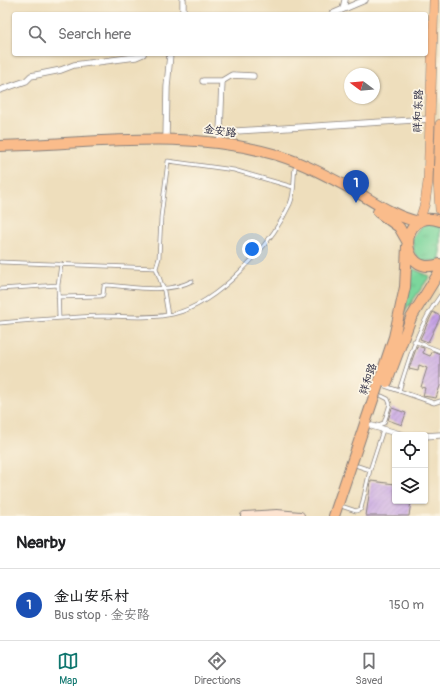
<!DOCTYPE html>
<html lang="en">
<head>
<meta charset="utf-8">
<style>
  body { margin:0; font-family:Pangolin,"LXGW WenKai TC",sans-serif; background:#f2f2f2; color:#202124 }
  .controls { position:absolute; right:12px; bottom:12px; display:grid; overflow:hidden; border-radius:4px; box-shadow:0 1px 3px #0004 }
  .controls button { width:36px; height:36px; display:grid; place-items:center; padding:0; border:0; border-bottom:1px solid #e0e0e0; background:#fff; color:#202124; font:20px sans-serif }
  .compass { position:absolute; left:344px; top:68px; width:36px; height:36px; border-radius:50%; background:#fff; box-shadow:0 1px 3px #0004; rotate:286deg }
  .you { position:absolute; left:252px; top:249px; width:14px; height:14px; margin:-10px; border:3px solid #fff; border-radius:50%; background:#1a73e8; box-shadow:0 0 0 6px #1a73e833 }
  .badge { display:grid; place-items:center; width:26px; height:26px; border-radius:50%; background:#0f766e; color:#fff; font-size:13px; font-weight:700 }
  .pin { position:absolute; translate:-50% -33px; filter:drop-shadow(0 1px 2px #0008) }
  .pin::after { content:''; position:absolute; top:21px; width:14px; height:12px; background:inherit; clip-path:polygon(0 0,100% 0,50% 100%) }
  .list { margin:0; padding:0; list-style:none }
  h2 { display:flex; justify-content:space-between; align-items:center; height:52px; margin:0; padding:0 16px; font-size:17px }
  h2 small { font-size:13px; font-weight:400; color:#757577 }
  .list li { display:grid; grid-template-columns:26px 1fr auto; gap:12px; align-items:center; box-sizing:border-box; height:72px; padding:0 16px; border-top:1px solid #e0e0e0 }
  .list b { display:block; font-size:15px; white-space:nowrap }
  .list p { margin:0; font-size:13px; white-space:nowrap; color:#757577 }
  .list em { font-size:13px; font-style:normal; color:#757577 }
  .icon { flex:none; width:22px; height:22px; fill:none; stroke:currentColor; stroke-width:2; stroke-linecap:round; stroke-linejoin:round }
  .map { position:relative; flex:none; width:440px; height:516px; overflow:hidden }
  .search { position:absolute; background:#fff; box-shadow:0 1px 3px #0004; left:12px; right:12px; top:12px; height:44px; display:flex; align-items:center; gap:10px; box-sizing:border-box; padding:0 14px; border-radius:4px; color:#757577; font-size:15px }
  .sheet { height:124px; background:#fff }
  nav { display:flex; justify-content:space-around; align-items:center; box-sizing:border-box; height:56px; border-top:1px solid #e0e0e0; background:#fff; font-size:11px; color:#757577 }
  nav a { display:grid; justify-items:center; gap:2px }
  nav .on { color:#0f766e }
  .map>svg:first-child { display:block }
</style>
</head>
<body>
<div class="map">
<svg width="440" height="516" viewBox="0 0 440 516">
  <defs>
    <pattern id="grass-tufts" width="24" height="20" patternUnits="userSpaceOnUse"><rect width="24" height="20" fill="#7cd69c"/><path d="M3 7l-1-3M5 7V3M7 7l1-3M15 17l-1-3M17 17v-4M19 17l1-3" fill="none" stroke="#6bb787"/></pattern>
    <pattern id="building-hatch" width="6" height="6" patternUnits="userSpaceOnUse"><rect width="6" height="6" fill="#c4a0e5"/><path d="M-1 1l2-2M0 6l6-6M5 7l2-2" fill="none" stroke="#9f82bb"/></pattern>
  </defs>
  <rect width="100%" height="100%" fill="#fcf5e5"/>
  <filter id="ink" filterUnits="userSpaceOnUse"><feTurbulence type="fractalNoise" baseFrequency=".025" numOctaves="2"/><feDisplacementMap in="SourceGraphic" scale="8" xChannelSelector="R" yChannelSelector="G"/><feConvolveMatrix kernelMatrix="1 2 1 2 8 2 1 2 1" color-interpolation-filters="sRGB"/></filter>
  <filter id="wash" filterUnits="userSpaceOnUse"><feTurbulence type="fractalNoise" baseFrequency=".012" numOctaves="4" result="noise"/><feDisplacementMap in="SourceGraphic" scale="16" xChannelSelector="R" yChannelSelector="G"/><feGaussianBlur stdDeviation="0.9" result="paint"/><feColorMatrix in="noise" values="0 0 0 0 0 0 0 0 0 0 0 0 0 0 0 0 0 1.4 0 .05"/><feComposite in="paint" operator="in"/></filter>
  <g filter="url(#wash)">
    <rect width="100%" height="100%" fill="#eedebc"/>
    <path fill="url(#grass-tufts)" stroke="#4f7c6c" d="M 428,224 L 440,226 L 440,261 L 423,261 L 414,253 L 412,238 L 419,228 Z
      M 411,268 L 430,276 L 405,312 L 410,269 Z"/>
    <g id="blocks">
      <path fill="url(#building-hatch)" d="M 433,312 L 440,316 L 440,318 L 428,342 L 420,339 Z
        M 417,346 L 424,348 L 423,353 L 430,356 L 433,351 L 440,354 L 440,386 L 436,398 L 423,396 L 425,388 L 421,387 L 427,368 L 419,365 L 418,371 L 409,369 Z
        M 392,408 L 406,413 L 402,425 L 388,420 Z
        M 371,481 L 395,484 L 395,501 L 411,501 L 409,516 L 366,516 Z"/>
    </g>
  </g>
  <g filter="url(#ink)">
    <use href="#blocks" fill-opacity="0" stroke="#88807c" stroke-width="1"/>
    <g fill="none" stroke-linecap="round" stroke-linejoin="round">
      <defs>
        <path id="lane" d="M 0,262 L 156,268
          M 0,289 L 58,285
          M 58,297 L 101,296 L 103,295 L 104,286 L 107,285 C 134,287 167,294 192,281
          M 168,315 L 164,291 L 156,268 L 159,258 L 161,217 L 168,161 L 234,170 L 293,187
          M 59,318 L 58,285 L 61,264
          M 0,323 C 34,320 69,317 103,316 C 126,316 151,319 173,314 C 218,304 271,245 290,204 C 295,193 293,180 295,168
          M 414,341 L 440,351
          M 385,386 L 434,403 L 440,401
          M 399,391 C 410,356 418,326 440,296
          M 378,425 L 384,423 L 390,404 L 388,399 L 382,396
          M 358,466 L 370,470
          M 344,507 L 356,511 L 361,509 L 370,470 L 383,430"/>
        <path id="street" d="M 343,9 L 345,0
          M 183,14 L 183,0
          M 332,14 L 365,0
          M 203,81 L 222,81 L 232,75 L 253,76
          M 0,90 L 26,81 L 31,76 L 61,70 L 74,65 L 136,57 L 143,54
          M 220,132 L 222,81
          M 166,139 L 167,87 L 170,54
          M 220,143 L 220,132 L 430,119
          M 372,426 L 403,435
          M 425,436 L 440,435"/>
        <path id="secondary" d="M 245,516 L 277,514 L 300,516"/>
        <path id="primary" d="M 440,124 L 438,182 L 440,210
          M 419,222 L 425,203 L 428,182 L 434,0"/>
        <path id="highway" d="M 0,146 C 93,144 186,128 277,155 C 306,164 331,178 357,192 C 377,204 396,217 419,222
          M 378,212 L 399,227 L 407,241
          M 440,221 C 398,206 397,279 440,264
          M 387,382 L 411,318 L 440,271
          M 334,516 L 394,337 L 405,287 L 407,246"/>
      </defs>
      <use href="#lane" stroke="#88807c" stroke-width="4.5"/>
      <use href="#street" stroke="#88807c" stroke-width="7"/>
      <use href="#secondary" stroke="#88807c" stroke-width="10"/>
      <use href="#primary" stroke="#88807c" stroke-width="10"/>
      <use href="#highway" stroke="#88807c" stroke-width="12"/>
      <use href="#lane" stroke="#fff" stroke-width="3"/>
      <use href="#street" stroke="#fff" stroke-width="5.5"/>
      <use href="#secondary" stroke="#fde4d1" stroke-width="8"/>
      <use href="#primary" stroke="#fabc8b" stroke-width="9"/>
      <use href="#highway" stroke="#fabc8b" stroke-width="10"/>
    </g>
  </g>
  <g text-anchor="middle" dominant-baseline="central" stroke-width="3.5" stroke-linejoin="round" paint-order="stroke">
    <g font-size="11" fill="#22223b" stroke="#fcf5e5">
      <text transform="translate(418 111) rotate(-88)">祥和东路</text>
      <text transform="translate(220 131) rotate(8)">金安路</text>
      <text transform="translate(368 379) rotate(-71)">祥和路</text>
    </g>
  </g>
</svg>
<div class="controls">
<button><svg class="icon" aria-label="locate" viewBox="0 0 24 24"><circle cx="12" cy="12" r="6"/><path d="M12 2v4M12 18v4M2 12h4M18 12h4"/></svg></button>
<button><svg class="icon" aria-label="layers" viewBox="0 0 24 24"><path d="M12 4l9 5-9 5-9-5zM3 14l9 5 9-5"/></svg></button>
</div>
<svg class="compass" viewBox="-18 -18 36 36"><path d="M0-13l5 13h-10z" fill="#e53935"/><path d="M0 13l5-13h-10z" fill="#757577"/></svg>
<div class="you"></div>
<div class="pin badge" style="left:356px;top:203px;background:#1a4fb4">1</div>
<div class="search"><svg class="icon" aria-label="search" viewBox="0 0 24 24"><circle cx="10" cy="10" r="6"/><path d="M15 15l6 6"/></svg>Search here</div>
</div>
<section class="sheet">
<h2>Nearby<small></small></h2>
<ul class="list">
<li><span class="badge" style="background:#1a4fb4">1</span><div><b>金山安乐村</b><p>Bus stop · 金安路</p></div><em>150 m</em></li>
</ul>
</section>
<nav>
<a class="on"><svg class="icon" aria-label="map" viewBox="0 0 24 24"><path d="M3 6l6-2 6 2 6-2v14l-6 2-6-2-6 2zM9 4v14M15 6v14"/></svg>Map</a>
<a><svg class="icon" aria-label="directions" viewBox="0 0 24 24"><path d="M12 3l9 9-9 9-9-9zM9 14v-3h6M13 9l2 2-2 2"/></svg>Directions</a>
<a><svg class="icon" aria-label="saved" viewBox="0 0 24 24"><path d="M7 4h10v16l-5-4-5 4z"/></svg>Saved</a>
</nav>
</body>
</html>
